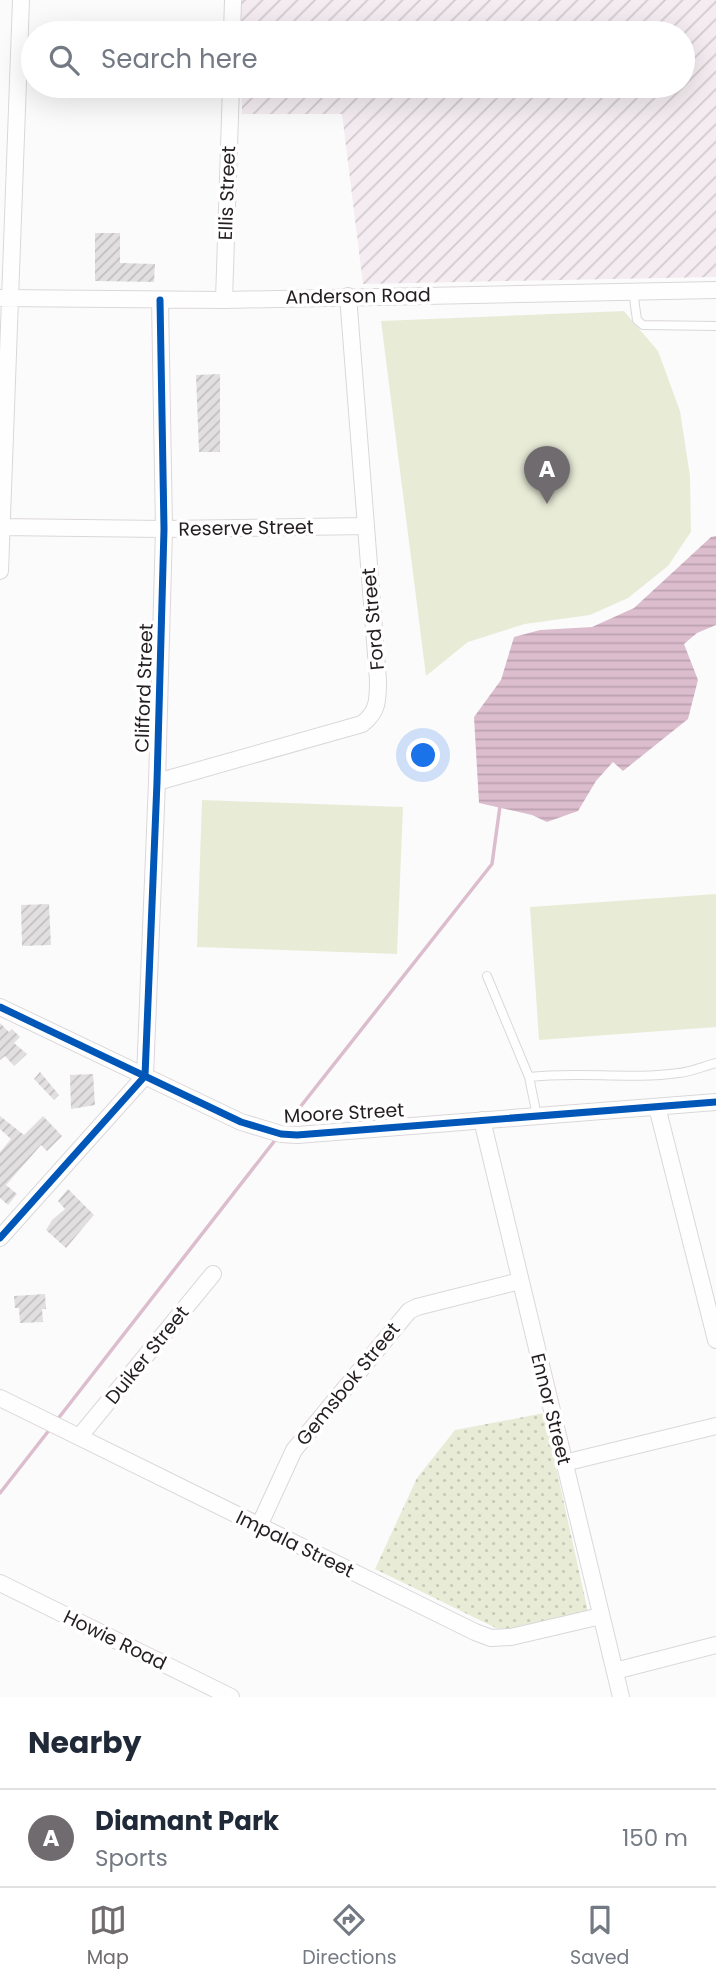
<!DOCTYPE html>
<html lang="en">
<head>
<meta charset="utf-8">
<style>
  body { margin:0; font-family:Poppins,sans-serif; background:#f6f6f7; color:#1f2937 }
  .you { position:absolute; left:424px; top:756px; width:24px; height:24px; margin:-18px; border:5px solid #fff; border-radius:50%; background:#1a73e8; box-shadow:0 0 0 10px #1a73e833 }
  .badge { display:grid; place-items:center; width:46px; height:46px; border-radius:50%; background:#706b6e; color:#fff; font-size:23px; font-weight:700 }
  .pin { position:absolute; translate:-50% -58px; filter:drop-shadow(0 2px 4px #0008) }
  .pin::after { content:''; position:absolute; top:37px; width:24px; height:21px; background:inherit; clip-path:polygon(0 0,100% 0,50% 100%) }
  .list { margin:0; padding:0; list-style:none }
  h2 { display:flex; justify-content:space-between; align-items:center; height:91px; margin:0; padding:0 28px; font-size:30px }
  h2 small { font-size:23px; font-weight:400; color:#747a83 }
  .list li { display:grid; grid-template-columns:46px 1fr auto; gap:21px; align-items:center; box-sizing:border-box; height:98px; padding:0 28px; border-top:2px solid #e0e1e3 }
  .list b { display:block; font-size:26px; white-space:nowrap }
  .list p { margin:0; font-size:23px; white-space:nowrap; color:#747a83 }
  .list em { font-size:23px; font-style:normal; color:#747a83 }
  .icon { flex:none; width:38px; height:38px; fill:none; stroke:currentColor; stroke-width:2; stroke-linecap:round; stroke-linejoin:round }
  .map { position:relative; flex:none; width:716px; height:1697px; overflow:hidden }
  .search { position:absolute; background:#fff; box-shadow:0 7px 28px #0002; left:21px; right:21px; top:21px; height:77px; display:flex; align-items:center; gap:18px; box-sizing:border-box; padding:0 24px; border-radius:38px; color:#747a83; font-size:26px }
  .sheet { height:189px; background:#fff }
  nav { display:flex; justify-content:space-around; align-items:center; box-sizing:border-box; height:98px; border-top:2px solid #e0e1e3; background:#fff; font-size:19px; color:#747a83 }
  nav a { display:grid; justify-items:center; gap:4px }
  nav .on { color:#706b6e }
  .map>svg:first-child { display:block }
</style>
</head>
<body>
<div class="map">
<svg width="716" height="1697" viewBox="0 0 716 1697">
  <defs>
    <pattern id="industrial-furrows" width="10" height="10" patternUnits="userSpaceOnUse" patternTransform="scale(1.75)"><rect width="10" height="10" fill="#f4ecf0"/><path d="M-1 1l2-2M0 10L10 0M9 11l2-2" fill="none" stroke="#d1cace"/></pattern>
    <pattern id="park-dots" width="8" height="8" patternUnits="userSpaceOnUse" patternTransform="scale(1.75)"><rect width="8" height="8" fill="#e8ecd7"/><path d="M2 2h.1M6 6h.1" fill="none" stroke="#c7cab8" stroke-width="1.8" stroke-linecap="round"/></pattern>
    <pattern id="water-rules" width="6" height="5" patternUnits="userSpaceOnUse" patternTransform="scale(1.75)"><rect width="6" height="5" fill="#dcbdce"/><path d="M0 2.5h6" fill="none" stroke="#bda2b1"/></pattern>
    <pattern id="building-hatch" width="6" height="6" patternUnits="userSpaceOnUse" patternTransform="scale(1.75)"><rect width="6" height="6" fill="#e2dfe1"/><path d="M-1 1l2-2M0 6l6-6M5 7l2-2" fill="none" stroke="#c2bfc1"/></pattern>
  </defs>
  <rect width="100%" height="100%" fill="#fcfbfc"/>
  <path fill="url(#industrial-furrows)" d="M 239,0 L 716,0 L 716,277 L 363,284 L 342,114 L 242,114 L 242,86 L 683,86 L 683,33 L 240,33 Z"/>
  <path fill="url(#park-dots)" d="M 544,1413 L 589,1616 L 502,1631 L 375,1569 L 417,1478 L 455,1430 Z"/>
  <path fill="#e8ecd7" d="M 624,311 L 658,351 L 680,411 L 690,476 L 691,532 L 668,566 L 628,598 L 590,615 L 525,624 L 468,642 L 426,676 L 381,321 Z
    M 202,800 L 403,807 L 397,954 L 197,947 Z
    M 716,894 L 716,1027 L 539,1040 L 530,907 Z"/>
  <path fill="url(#water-rules)" d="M 716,536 L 716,625 L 697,633 L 684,644 L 698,680 L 688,719 L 623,771 L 613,762 L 596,781 L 578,811 L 547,822 L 532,815 L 479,803 L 474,717 L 501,680 L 514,637 L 540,630 L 592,627 L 634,608 L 711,537 Z"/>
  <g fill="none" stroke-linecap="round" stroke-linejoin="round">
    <path stroke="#dcbdce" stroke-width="3.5" d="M 282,1130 L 492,864 L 500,806
      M 57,1420 L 276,1139
      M 0,1493 L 50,1429"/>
  </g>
  <path fill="url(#building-hatch)" d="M 95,233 L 120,233 L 120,263 L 155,264 L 154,282 L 95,281 Z
    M 220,374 L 220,452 L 199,452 L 196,375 Z
    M 49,904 L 51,945 L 22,946 L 21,905 Z
    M 0,1023 L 9,1032 L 12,1029 L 20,1037 L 14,1043 L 27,1054 L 14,1066 L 5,1056 L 0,1060 Z
    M 40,1072 L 59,1095 L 54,1100 L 34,1079 Z
    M 93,1074 L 95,1105 L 71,1109 L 70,1075 Z
    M 0,1116 L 24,1135 L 43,1116 L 62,1136 L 47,1151 L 41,1145 L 6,1185 L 17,1194 L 8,1205 L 0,1198 L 0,1152 L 11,1139 L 0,1129 Z
    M 68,1189 L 94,1215 L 66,1248 L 46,1230 L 52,1220 L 65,1209 L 58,1201 Z
    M 45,1294 L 46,1309 L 42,1309 L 43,1322 L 20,1323 L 19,1308 L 15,1308 L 14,1296 Z"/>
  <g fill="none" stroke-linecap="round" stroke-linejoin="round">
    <defs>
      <path id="lane" d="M 633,291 L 637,320 L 643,325 L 716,326
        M 487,976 L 529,1077 L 537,1116
        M 529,1077 C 579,1071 629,1080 679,1073 C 691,1072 704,1066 716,1063"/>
      <path id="street" d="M 232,33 L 233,0
        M 0,298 L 224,300 L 716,290
        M 224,300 L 231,86
        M 0,527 L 164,529 L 365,526
        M 0,571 L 21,0
        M 157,782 L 362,724 C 378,712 378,700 378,680 L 348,296
        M 0,1007 L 241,1122 L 281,1134 L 297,1135 L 716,1102
        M 657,1107 L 716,1340
        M 482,1120 L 621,1697
        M 0,1238 L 145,1076 L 157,782 L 164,529 L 160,300
        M 0,1398 L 475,1632 L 491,1638 L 511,1637 L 601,1616
        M 80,1436 L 213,1274
        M 564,1463 L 716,1426
        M 259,1526 L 294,1450 L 409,1311 L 417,1307 L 520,1281
        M 0,1583 L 231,1697
        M 615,1671 L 716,1645"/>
    </defs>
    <use href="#lane" stroke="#dbd7d9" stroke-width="10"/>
    <use href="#street" stroke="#dbd7d9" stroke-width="18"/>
    <use href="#lane" stroke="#fffeff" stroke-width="8"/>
    <use href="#street" stroke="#fffeff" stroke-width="16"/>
    <defs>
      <path id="cycleway" d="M 0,1007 L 241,1122 L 281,1134 L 297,1135 L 716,1102
        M 0,1238 L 145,1076 L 157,782 L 164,529 L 160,300"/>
    </defs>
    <use href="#cycleway" stroke="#fff" stroke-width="11"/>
    <use href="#cycleway" stroke="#0057b8" stroke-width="7"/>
  </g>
  <g text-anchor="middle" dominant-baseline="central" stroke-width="7" stroke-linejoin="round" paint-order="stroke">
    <g font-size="19" fill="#241e21" stroke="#fff">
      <text transform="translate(227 193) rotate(-88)">Ellis Street</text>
      <text transform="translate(358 296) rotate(-1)">Anderson Road</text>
      <text transform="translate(246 528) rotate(-1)">Reserve Street</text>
      <text transform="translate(373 619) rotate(-95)">Ford Street</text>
      <text transform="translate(144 688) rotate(-88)">Clifford Street</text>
      <text transform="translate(344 1113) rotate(-3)">Moore Street</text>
      <text transform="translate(147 1355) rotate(-51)">Duiker Street</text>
      <text transform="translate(348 1384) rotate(-51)">Gemsbok Street</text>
      <text transform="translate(551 1409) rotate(76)">Ennor Street</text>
      <text transform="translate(295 1544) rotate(26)">Impala Street</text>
      <text transform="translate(115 1640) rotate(26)">Howie Road</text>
    </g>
  </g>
</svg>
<div class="you"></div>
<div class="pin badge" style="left:547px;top:504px">A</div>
<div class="search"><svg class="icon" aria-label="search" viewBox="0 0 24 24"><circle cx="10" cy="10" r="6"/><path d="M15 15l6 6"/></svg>Search here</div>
</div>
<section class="sheet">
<h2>Nearby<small></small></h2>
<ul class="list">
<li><span class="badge">A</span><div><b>Diamant Park</b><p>Sports</p></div><em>150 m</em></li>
</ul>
</section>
<nav>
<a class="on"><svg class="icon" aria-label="map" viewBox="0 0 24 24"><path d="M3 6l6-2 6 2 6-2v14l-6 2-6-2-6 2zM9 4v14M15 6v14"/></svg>Map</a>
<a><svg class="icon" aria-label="directions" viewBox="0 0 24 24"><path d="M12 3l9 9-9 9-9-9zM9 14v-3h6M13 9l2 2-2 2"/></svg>Directions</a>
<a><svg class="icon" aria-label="saved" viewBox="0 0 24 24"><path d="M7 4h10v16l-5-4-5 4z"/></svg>Saved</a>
</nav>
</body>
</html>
